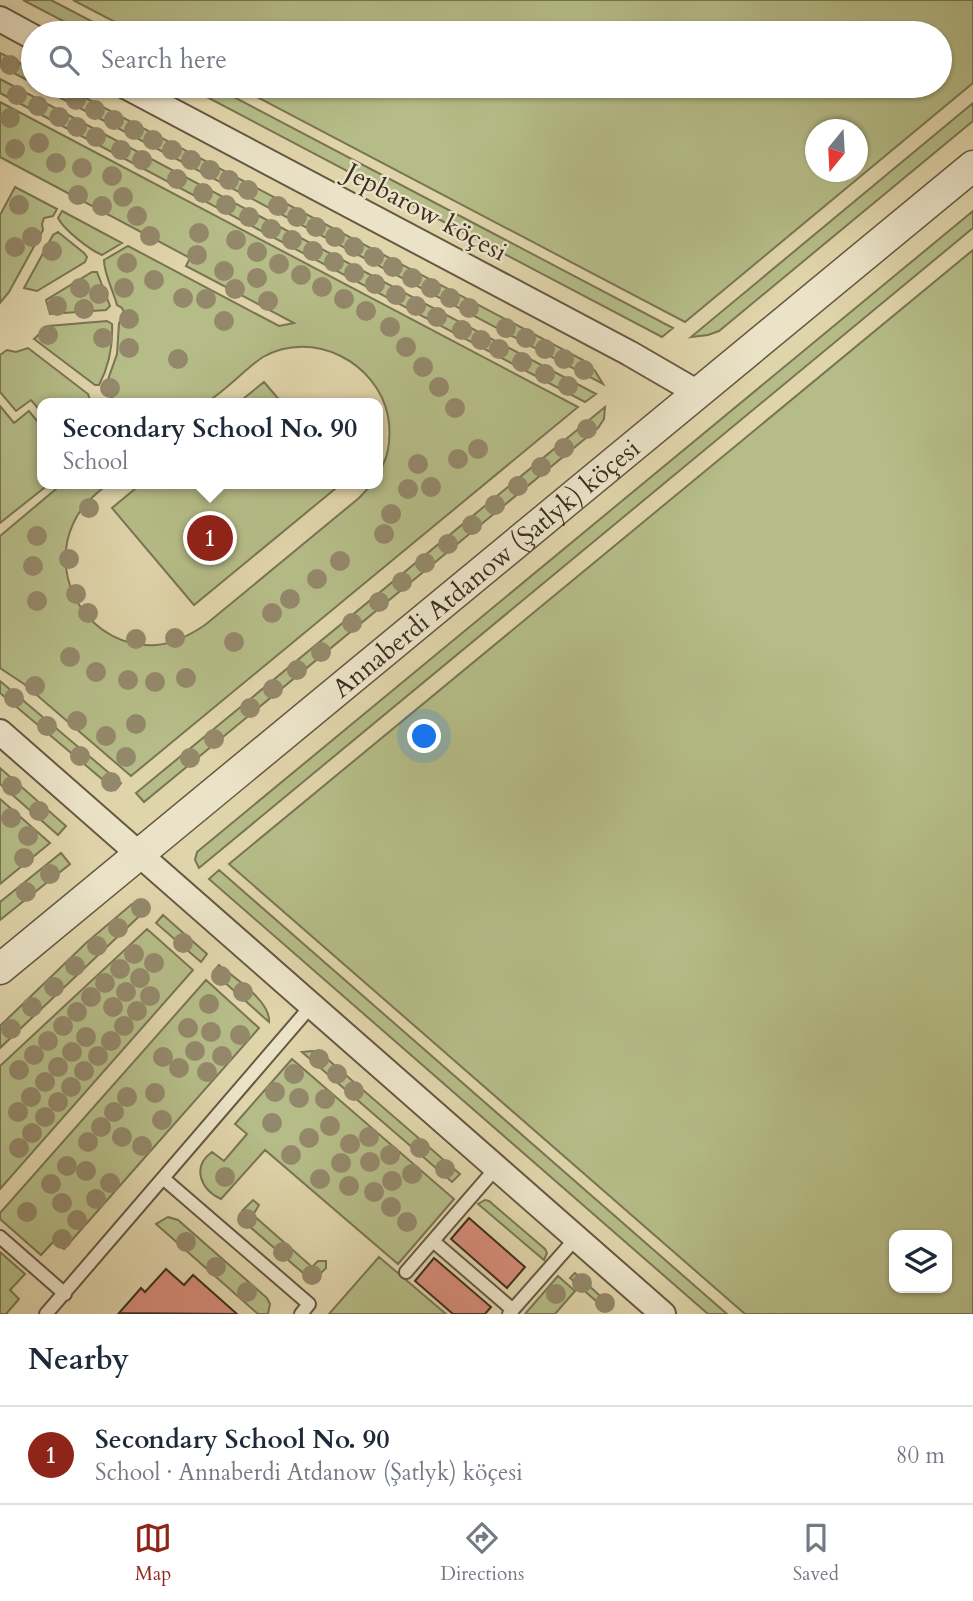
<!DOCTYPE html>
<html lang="en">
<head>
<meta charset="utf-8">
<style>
  body { margin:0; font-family:Cardo,serif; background:#f6f6f7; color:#1f2937 }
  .controls { position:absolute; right:21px; bottom:21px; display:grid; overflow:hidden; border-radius:14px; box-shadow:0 2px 5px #0004 }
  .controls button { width:63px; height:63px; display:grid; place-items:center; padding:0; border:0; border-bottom:2px solid #e0e1e3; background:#fff; color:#1f2937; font:35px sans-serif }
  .compass { position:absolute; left:805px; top:119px; width:63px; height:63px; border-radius:50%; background:#fff; box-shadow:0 2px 5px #0004; rotate:198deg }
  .you { position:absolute; left:425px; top:737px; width:24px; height:24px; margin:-18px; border:5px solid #fff; border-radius:50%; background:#1a73e8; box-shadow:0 0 0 10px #1a73e833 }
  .badge { display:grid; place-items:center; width:46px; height:46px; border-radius:50%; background:#8f2418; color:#fff; font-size:23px; font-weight:700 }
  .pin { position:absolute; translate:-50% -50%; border:4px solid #fff; box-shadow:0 2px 7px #0006 }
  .popup { position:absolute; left:37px; top:398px; width:346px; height:91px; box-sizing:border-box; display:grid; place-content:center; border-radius:14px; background:#fff; filter:drop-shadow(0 2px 5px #0005); font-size:23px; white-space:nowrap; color:#747a83 }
  .popup b { font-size:26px; color:#1f2937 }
  .popup::after { content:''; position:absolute; left:50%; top:100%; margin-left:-14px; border:14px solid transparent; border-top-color:#fff }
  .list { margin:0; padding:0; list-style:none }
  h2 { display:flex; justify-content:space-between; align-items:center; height:91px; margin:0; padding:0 28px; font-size:30px }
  h2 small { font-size:23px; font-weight:400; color:#747a83 }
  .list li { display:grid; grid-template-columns:46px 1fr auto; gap:21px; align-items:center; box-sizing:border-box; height:98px; padding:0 28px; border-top:2px solid #e0e1e3 }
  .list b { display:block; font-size:26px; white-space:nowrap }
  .list p { margin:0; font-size:23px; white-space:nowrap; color:#747a83 }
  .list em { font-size:23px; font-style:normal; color:#747a83 }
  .icon { flex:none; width:38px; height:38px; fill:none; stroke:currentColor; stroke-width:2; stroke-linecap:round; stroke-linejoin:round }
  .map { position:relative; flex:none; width:973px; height:1314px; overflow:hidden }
  .search { position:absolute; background:#fff; box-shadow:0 2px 5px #0004; left:21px; right:21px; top:21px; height:77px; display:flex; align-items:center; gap:18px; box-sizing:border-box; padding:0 24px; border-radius:38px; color:#747a83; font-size:26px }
  .sheet { height:189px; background:#fff }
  nav { display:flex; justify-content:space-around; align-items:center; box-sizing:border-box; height:98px; border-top:2px solid #e0e1e3; background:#fff; font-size:19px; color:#747a83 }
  nav a { display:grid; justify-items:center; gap:4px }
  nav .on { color:#8f2418 }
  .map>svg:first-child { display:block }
</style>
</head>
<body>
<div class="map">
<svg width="973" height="1314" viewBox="0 0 973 1314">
  <rect width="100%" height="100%" fill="#e0d4aa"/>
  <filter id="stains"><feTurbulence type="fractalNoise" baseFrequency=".00286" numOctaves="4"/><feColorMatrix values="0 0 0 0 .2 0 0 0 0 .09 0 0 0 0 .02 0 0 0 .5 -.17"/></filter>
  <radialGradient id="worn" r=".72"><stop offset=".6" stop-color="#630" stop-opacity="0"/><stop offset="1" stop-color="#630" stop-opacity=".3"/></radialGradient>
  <path fill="#b5bc87" stroke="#797554" stroke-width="2" fill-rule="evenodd" d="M 23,0 L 51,0 L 114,33 L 86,33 Z
    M 73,0 L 973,0 L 973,83 L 685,322 L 236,86 L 940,86 L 940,33 L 136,33 ZM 816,130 L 858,130 L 858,172 L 816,172 Z
    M 0,53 L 33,70 L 33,83 L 0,66 Z
    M 0,79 L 596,394 L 585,402 L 0,93 Z
    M 38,86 L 63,86 L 583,360 L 595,371 L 603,384 Z
    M 186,86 L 213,86 L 673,328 L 662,337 Z
    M 0,102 L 578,407 L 131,776 L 24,684 L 0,668 L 0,536 L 62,484 L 108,484 C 94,495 80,507 73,524 C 47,581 92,649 156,645 C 174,644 190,635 205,625 L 359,498 L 372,484 L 378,484 C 378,472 384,465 387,454 C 390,442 390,428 388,416 C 377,362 313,329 263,357 C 248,366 216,400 204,403 C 198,405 189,403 183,403 C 161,403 140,403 119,403 L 108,395 L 105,388 L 117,354 L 119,323 L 125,314 L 122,308 L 117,305 C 113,290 104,274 104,260 L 128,246 L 279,326 L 294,323 L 186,266 L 190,258 L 0,157 Z
    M 973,103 L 973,121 L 719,331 L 708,335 L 691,337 Z
    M 15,187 L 57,209 L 53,216 L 44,218 L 42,224 L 43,230 L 9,292 L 0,303 L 0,215 Z
    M 62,211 L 122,243 L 102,255 C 90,250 64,230 58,218 Z
    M 973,211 L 973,228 L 199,868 L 195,860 L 197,852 Z
    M 58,232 L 84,253 L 87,257 L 85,262 L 37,291 L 24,288 L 53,235 Z
    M 973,250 L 973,1314 L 745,1314 L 229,864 ZM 894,1235 L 947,1235 L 947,1288 L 894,1288 Z
    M 92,272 L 97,272 L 110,306 L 106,310 L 50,314 L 46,300 Z
    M 107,321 L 112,324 C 113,345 109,366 99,385 L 95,385 L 34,339 L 48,326 Z
    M 28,348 L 88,394 L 90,400 L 87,403 L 42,403 L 42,413 L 31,400 L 16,411 L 0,392 L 0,355 L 7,350 L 16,352 Z
    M 264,382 L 282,403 L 238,403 Z
    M 0,406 L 14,423 L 29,411 L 42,427 L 42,484 L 49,484 L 0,523 Z
    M 605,407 L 604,419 L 598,428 L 144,802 L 136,793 Z
    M 141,484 L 341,484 L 194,605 L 112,508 Z
    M 0,681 L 121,783 L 115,790 L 0,693 Z
    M 0,768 L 66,826 L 58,835 L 0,784 Z
    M 0,799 L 50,843 L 0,884 Z
    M 61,853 L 70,864 L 0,920 L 0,902 Z
    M 219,870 L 727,1314 L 708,1314 L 209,879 Z
    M 141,900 L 149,907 L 0,1048 L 0,1026 L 86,943 L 132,904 Z
    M 163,915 L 207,954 L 201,962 L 156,923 Z
    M 147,929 L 193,970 L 0,1189 L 0,1066 Z
    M 219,965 C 234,978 271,1001 269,1022 L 213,972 Z
    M 206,980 L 259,1028 L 64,1249 L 55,1240 L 41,1255 L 0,1219 L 0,1213 Z
    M 313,1051 L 325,1057 L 460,1174 L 452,1182 L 302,1052 Z
    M 292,1059 L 454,1199 L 398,1264 L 265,1150 L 221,1199 C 201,1190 191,1167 212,1152 L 224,1161 L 247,1134 L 235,1124 Z
    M 253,1200 L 259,1205 L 253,1215 L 312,1267 L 318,1261 L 326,1261 L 326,1268 L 314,1280 L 310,1279 L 242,1220 L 242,1211 Z
    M 485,1200 L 489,1201 L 545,1249 L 547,1253 L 544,1260 L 478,1204 Z
    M 168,1217 L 178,1220 L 267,1298 L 270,1304 L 268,1314 L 258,1314 L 156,1224 Z
    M 0,1252 L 25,1274 L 10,1290 L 19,1299 L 6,1314 L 0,1314 Z
    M 379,1257 L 446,1314 L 329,1314 Z
    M 575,1273 L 609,1304 L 605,1309 L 570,1278 Z
    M 558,1276 L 575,1291 L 555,1314 L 525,1314 Z"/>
  <path fill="#d68c79" stroke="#3d2e20" stroke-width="2" d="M 469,1218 L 525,1267 L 507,1288 L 451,1239 Z
    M 434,1258 L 491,1307 L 485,1314 L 453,1314 L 415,1281 Z
    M 166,1269 L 184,1285 L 193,1275 L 237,1314 L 119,1313 L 141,1288 L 145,1292 Z"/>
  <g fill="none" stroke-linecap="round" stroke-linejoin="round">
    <defs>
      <path id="service" d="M 164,1179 L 309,1304 L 301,1314
        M 0,1237 L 65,1294
        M 433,1241 L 513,1310
        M 406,1272 L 496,1168
        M 46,1314 L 311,1006
        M 509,1314 L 576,1238"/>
      <path id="minor" d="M 0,19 L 33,37
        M 125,86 L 629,353 L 698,393
        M 0,732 L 663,1314"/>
      <g id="tertiary">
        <path id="s1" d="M 0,969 L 973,166"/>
      </g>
    </defs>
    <use href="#service" stroke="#665842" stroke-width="16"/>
    <use href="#minor" stroke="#665842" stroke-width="28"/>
    <use href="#tertiary" stroke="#665842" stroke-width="33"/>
    <use href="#service" stroke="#ebe3c8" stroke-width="12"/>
    <use href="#minor" stroke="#ebe3c8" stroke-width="24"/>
    <use href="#tertiary" stroke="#ebe3c8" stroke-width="30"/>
  </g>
  <g fill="#94886a">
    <circle cx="10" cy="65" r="10"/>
    <circle cx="17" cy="95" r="10"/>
    <circle cx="76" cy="100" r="10"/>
    <circle cx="38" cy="106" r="10"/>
    <circle cx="95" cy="110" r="10"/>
    <circle cx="59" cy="117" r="10"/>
    <circle cx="10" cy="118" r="10"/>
    <circle cx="114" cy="120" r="10"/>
    <circle cx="77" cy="127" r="10"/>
    <circle cx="134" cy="130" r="10"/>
    <circle cx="96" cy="137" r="10"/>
    <circle cx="153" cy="140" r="10"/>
    <circle cx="39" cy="143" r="10"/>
    <circle cx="15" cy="149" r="10"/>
    <circle cx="121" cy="150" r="10"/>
    <circle cx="172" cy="150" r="10"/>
    <circle cx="142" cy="160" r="10"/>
    <circle cx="191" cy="160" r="10"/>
    <circle cx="56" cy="163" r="10"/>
    <circle cx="82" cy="168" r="10"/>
    <circle cx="210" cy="170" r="10"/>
    <circle cx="112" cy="176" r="10"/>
    <circle cx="177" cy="179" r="10"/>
    <circle cx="229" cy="180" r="10"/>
    <circle cx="248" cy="190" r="10"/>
    <circle cx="203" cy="193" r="10"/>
    <circle cx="78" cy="195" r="10"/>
    <circle cx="123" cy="197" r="10"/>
    <circle cx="19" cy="205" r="10"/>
    <circle cx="226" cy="205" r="10"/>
    <circle cx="102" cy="206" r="10"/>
    <circle cx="278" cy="206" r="10"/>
    <circle cx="137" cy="216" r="10"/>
    <circle cx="249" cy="217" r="10"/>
    <circle cx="297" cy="217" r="10"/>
    <circle cx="316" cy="227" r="10"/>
    <circle cx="271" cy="229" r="10"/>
    <circle cx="199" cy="233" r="10"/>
    <circle cx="150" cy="236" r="10"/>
    <circle cx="32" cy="237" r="10"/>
    <circle cx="335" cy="237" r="10"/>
    <circle cx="236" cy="240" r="10"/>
    <circle cx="292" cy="240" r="10"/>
    <circle cx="15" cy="247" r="10"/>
    <circle cx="354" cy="247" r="10"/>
    <circle cx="52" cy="251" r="10"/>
    <circle cx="313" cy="251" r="10"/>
    <circle cx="257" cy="252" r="10"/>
    <circle cx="197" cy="255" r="10"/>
    <circle cx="374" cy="257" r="10"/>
    <circle cx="334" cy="262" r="10"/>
    <circle cx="127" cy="263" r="10"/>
    <circle cx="279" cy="264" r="10"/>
    <circle cx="393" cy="267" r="10"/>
    <circle cx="224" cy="271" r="10"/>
    <circle cx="354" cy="273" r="10"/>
    <circle cx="301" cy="275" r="10"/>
    <circle cx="257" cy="278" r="10"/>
    <circle cx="412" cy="278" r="10"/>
    <circle cx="154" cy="280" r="10"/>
    <circle cx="375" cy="284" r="10"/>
    <circle cx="322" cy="287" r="10"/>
    <circle cx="80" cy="288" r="10"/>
    <circle cx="124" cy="288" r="10"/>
    <circle cx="431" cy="288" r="10"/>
    <circle cx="235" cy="289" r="10"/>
    <circle cx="99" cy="294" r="10"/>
    <circle cx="396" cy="295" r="10"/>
    <circle cx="183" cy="298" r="10"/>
    <circle cx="450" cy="298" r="10"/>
    <circle cx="206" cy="299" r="10"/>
    <circle cx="344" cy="299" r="10"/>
    <circle cx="268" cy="301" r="10"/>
    <circle cx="57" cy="306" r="10"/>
    <circle cx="416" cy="306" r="10"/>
    <circle cx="469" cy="308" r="10"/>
    <circle cx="84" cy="309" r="10"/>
    <circle cx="366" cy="311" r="10"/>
    <circle cx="437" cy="317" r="10"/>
    <circle cx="129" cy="319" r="10"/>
    <circle cx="224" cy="321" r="10"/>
    <circle cx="390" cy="327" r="10"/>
    <circle cx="506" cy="328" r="10"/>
    <circle cx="462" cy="330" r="10"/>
    <circle cx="48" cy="335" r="10"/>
    <circle cx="103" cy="338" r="10"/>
    <circle cx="526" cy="338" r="10"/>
    <circle cx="481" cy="340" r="10"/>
    <circle cx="406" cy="347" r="10"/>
    <circle cx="129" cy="348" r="10"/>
    <circle cx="499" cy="349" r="10"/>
    <circle cx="545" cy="349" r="10"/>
    <circle cx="178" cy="359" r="10"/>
    <circle cx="564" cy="359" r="10"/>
    <circle cx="522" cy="362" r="10"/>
    <circle cx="423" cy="367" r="10"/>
    <circle cx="584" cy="370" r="10"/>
    <circle cx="545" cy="374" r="10"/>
    <circle cx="568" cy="386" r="10"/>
    <circle cx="439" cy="387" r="10"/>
    <circle cx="110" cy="388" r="10"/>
    <circle cx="455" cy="408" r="10"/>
    <circle cx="587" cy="429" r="10"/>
    <circle cx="564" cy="448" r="10"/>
    <circle cx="478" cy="449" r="10"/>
    <circle cx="458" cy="459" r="10"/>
    <circle cx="418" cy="464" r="10"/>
    <circle cx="541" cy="467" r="10"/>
    <circle cx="518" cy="486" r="10"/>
    <circle cx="431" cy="487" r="10"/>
    <circle cx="408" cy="489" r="10"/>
    <circle cx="495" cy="505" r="10"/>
    <circle cx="89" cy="508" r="10"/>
    <circle cx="391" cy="514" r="10"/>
    <circle cx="472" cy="525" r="10"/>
    <circle cx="384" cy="534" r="10"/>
    <circle cx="37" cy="536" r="10"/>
    <circle cx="448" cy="544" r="10"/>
    <circle cx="69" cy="559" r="10"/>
    <circle cx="340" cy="561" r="10"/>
    <circle cx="425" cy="563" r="10"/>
    <circle cx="33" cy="566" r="10"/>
    <circle cx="317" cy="579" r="10"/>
    <circle cx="402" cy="582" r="10"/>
    <circle cx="76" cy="594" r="10"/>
    <circle cx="290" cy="599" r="10"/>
    <circle cx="37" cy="601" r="10"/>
    <circle cx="379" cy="602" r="10"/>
    <circle cx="88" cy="613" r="10"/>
    <circle cx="272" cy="613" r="10"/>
    <circle cx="352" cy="623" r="10"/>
    <circle cx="175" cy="638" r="10"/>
    <circle cx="136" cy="639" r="10"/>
    <circle cx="234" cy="642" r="10"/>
    <circle cx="321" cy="652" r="10"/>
    <circle cx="70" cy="657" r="10"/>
    <circle cx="297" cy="670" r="10"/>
    <circle cx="96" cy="672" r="10"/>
    <circle cx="186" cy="678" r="10"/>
    <circle cx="128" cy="680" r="10"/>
    <circle cx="155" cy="682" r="10"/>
    <circle cx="35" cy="686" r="10"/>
    <circle cx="273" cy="689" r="10"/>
    <circle cx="14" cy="698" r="10"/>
    <circle cx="250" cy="708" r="10"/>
    <circle cx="77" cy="721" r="10"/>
    <circle cx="136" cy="724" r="10"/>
    <circle cx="47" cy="726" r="10"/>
    <circle cx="106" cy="736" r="10"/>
    <circle cx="214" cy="739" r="10"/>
    <circle cx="80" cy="756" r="10"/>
    <circle cx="126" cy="757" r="10"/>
    <circle cx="190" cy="758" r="10"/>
    <circle cx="111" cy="782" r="10"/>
    <circle cx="12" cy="786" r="10"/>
    <circle cx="39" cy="811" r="10"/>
    <circle cx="11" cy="818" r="10"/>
    <circle cx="28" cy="836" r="10"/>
    <circle cx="24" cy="858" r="10"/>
    <circle cx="50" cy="874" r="10"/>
    <circle cx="26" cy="892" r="10"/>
    <circle cx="141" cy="908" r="10"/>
    <circle cx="118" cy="928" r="10"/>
    <circle cx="183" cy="943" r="10"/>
    <circle cx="97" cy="946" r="10"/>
    <circle cx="134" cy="954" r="10"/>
    <circle cx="154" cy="963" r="10"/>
    <circle cx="75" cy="966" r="10"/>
    <circle cx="120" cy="969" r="10"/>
    <circle cx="221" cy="976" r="10"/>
    <circle cx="140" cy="978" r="10"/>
    <circle cx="105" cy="983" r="10"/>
    <circle cx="54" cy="987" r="10"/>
    <circle cx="126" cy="992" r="10"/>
    <circle cx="243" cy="992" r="10"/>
    <circle cx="150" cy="996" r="10"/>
    <circle cx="91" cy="997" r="10"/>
    <circle cx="209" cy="1004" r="10"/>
    <circle cx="32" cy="1007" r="10"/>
    <circle cx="113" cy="1007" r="10"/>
    <circle cx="137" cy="1011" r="10"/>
    <circle cx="77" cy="1012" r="10"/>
    <circle cx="63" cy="1026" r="10"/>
    <circle cx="124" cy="1026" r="10"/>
    <circle cx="188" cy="1028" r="10"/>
    <circle cx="11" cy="1029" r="10"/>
    <circle cx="211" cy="1032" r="10"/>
    <circle cx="240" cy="1035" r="10"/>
    <circle cx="86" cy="1037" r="10"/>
    <circle cx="48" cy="1041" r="10"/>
    <circle cx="111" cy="1041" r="10"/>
    <circle cx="195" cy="1051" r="10"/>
    <circle cx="72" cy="1052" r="10"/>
    <circle cx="34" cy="1055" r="10"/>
    <circle cx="98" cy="1056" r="10"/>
    <circle cx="222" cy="1056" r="10"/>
    <circle cx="163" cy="1057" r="10"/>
    <circle cx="319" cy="1059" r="10"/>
    <circle cx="58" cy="1067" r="10"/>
    <circle cx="179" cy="1068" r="10"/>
    <circle cx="19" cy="1070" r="10"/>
    <circle cx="84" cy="1071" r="10"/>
    <circle cx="207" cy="1072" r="10"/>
    <circle cx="294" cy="1074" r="10"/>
    <circle cx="337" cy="1074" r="10"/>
    <circle cx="45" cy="1082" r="10"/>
    <circle cx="71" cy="1087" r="10"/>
    <circle cx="354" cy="1091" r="10"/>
    <circle cx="275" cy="1092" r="10"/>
    <circle cx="155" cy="1093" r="10"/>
    <circle cx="31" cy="1097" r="10"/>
    <circle cx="127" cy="1097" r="10"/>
    <circle cx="299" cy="1098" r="10"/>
    <circle cx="325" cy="1099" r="10"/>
    <circle cx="58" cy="1102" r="10"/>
    <circle cx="18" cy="1112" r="10"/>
    <circle cx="114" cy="1112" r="10"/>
    <circle cx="45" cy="1117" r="10"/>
    <circle cx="162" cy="1120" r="10"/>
    <circle cx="272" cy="1123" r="10"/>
    <circle cx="330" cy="1126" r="10"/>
    <circle cx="101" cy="1127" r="10"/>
    <circle cx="32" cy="1133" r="10"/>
    <circle cx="122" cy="1137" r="10"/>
    <circle cx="369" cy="1137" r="10"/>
    <circle cx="309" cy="1138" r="10"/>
    <circle cx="88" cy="1142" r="10"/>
    <circle cx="350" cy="1144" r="10"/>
    <circle cx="142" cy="1146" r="10"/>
    <circle cx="19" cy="1148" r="10"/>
    <circle cx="420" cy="1148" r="10"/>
    <circle cx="291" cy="1155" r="10"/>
    <circle cx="390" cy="1155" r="10"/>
    <circle cx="370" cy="1162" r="10"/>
    <circle cx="341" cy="1163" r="10"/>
    <circle cx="67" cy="1166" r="10"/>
    <circle cx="445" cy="1169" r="10"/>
    <circle cx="86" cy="1171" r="10"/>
    <circle cx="412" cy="1174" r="10"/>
    <circle cx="225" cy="1177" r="10"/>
    <circle cx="320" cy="1179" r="10"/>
    <circle cx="392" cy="1181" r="10"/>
    <circle cx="110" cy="1183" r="10"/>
    <circle cx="51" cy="1184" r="10"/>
    <circle cx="349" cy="1186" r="10"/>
    <circle cx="374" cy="1192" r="10"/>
    <circle cx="96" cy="1199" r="10"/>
    <circle cx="62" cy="1203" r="10"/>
    <circle cx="391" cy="1207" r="10"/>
    <circle cx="27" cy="1212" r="10"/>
    <circle cx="247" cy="1219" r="10"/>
    <circle cx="77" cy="1220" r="10"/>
    <circle cx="407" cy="1222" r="10"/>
    <circle cx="62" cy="1239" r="10"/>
    <circle cx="186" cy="1242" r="10"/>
    <circle cx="283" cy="1252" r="10"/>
    <circle cx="216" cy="1267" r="10"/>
    <circle cx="312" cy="1275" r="10"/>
    <circle cx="582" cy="1283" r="10"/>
    <circle cx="247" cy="1292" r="10"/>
    <circle cx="556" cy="1294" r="10"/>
    <circle cx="605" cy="1303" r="10"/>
  </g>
  <g text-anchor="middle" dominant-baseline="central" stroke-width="5" stroke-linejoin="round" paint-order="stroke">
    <g font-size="26" fill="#3d2e20" stroke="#ebe3c8">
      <text transform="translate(426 212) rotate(28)">Jepbarow köçesi</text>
      <text stroke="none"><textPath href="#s1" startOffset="630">Annaberdi Atdanow (Şatlyk) köçesi</textPath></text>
    </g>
  </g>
  <rect width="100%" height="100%" filter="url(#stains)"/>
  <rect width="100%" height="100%" fill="url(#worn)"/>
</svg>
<div class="controls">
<button><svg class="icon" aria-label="layers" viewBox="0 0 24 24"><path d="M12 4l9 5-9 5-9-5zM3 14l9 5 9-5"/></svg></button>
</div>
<svg class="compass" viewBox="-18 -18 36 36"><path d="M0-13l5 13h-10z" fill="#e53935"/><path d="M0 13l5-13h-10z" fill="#747a83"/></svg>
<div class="you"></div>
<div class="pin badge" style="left:210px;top:538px">1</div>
<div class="popup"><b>Secondary School No. 90</b>School</div>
<div class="search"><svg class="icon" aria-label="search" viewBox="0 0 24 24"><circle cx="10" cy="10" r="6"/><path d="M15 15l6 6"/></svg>Search here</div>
</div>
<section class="sheet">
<h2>Nearby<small></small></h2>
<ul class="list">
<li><span class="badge">1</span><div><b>Secondary School No. 90</b><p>School · Annaberdi Atdanow (Şatlyk) köçesi</p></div><em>80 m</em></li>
</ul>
</section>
<nav>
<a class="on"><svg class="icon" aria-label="map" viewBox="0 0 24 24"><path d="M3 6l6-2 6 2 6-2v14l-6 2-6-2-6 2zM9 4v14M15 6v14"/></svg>Map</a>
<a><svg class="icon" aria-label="directions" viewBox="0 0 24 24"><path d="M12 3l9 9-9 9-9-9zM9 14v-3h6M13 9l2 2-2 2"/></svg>Directions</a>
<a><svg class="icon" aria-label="saved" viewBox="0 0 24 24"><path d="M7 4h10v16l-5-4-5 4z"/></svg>Saved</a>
</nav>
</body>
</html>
